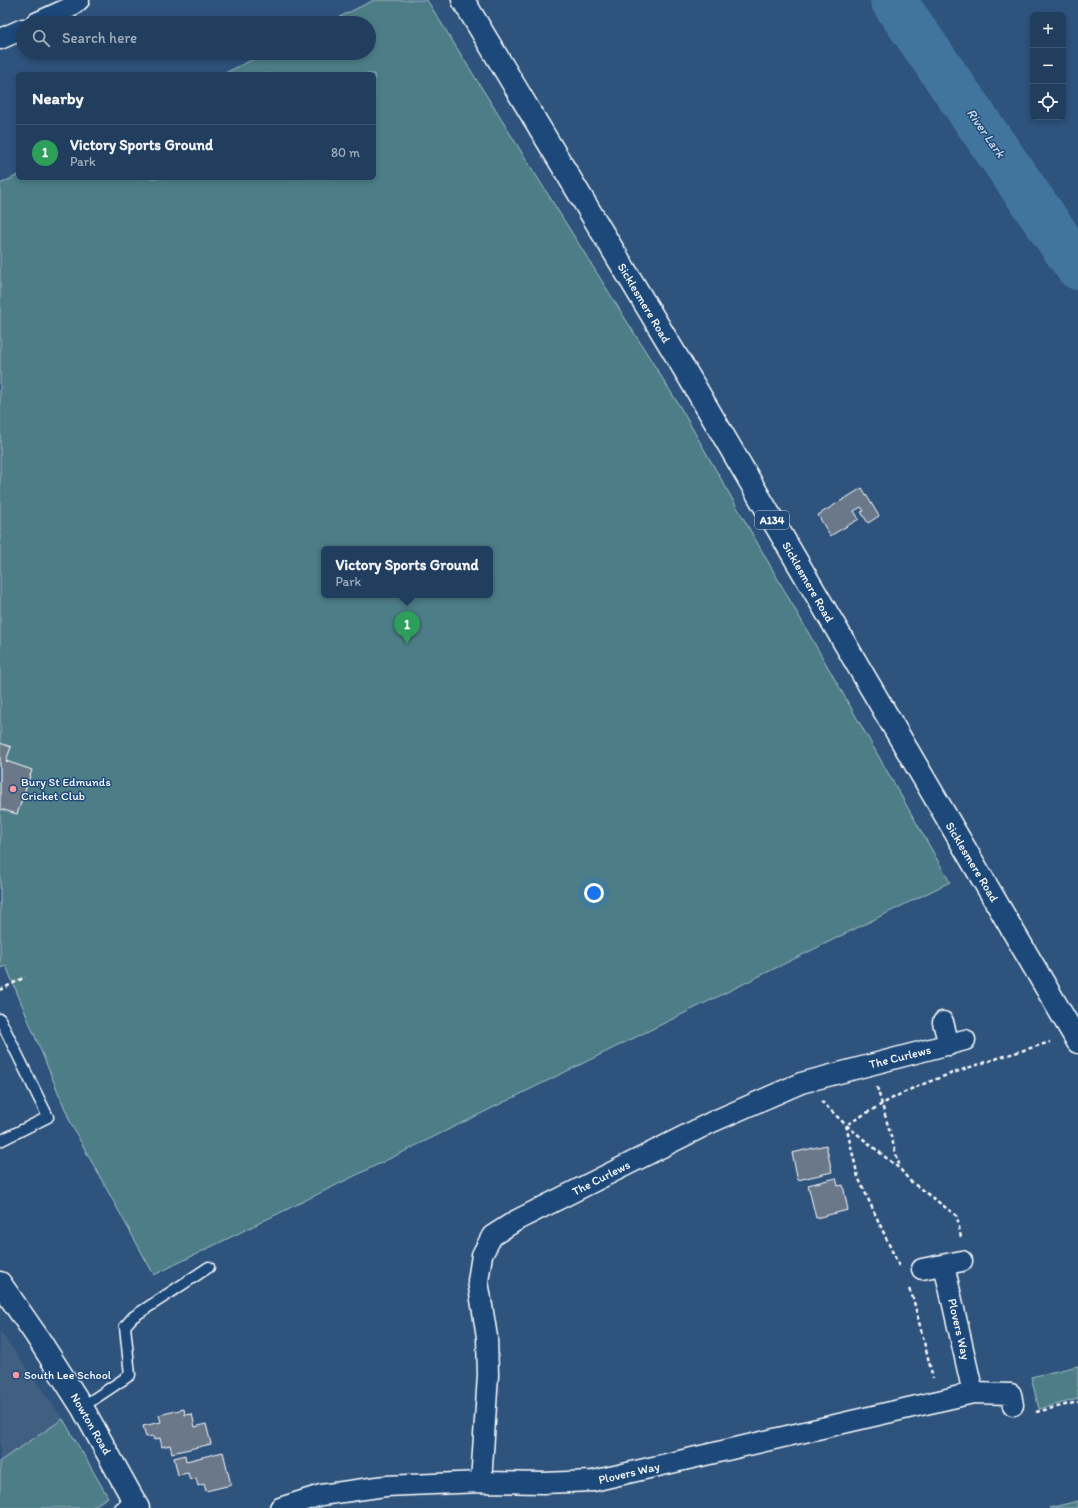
<!DOCTYPE html>
<html lang="en">
<head>
<meta charset="utf-8">
<style>
  body { margin:0; font-family:Itim,sans-serif; background:#2a4564; color:#f1f3f6 }
  .controls { position:absolute; right:12px; top:12px; display:grid; overflow:hidden; border-radius:6px; box-shadow:0 2px 6px #0003 }
  .controls button { width:36px; height:36px; display:grid; place-items:center; padding:0; border:0; border-bottom:1px solid #3f5773; background:#223e5e; color:#f1f3f6; font:20px sans-serif }
  .you { position:absolute; left:594px; top:893px; width:14px; height:14px; margin:-10px; border:3px solid #fff; border-radius:50%; background:#1a73e8; box-shadow:0 0 0 6px #1a73e833 }
  .badge { display:grid; place-items:center; width:26px; height:26px; border-radius:50%; background:#ff9aa2; color:#fff; font-size:13px; font-weight:700 }
  .pin { position:absolute; translate:-50% -33px; filter:drop-shadow(0 1px 2px #0008) }
  .pin::after { content:''; position:absolute; top:21px; width:14px; height:12px; background:inherit; clip-path:polygon(0 0,100% 0,50% 100%) }
  .popup { position:absolute; left:321px; top:546px; width:172px; height:52px; box-sizing:border-box; display:grid; place-content:center; border-radius:6px; background:#223e5e; filter:drop-shadow(0 1px 3px #0005); font-size:13px; white-space:nowrap; color:#a2aebc }
  .popup b { font-size:15px; color:#f1f3f6 }
  .popup::after { content:''; position:absolute; left:50%; top:100%; margin-left:-8px; border:8px solid transparent; border-top-color:#223e5e }
  .list { margin:0; padding:0; list-style:none }
  h2 { display:flex; justify-content:space-between; align-items:center; height:52px; margin:0; padding:0 16px; font-size:17px }
  h2 small { font-size:13px; font-weight:400; color:#a2aebc }
  .list li { display:grid; grid-template-columns:26px 1fr auto; gap:12px; align-items:center; box-sizing:border-box; height:56px; padding:0 16px; border-top:1px solid #3f5773 }
  .list b { display:block; font-size:15px; white-space:nowrap }
  .list p { margin:0; font-size:13px; white-space:nowrap; color:#a2aebc }
  .list em { font-size:13px; font-style:normal; color:#a2aebc }
  .icon { flex:none; width:22px; height:22px; fill:none; stroke:currentColor; stroke-width:2; stroke-linecap:round; stroke-linejoin:round }
  .map { position:relative; flex:none; width:1078px; height:1508px; overflow:hidden }
  .search { position:absolute; background:#223e5e; box-shadow:0 2px 6px #0003; left:16px; top:16px; width:360px; height:44px; display:flex; align-items:center; gap:10px; box-sizing:border-box; padding:0 14px; border-radius:22px; color:#a2aebc; font-size:15px }
  .panel { position:absolute; background:#223e5e; box-shadow:0 2px 6px #0003; left:16px; top:72px; width:360px; height:108px; border-radius:6px }
  .map>svg:first-child { display:block }
</style>
</head>
<body>
<div class="map">
<svg width="1078" height="1508" viewBox="0 0 1078 1508">
  <rect width="100%" height="100%" fill="#2e537d"/>
  <filter id="ink" filterUnits="userSpaceOnUse"><feTurbulence type="fractalNoise" baseFrequency=".025" numOctaves="2"/><feDisplacementMap in="SourceGraphic" scale="8" xChannelSelector="R" yChannelSelector="G"/><feConvolveMatrix kernelMatrix="1 2 1 2 8 2 1 2 1" color-interpolation-filters="sRGB"/></filter>
  <g filter="url(#ink)">
    <path fill="#405e81" d="M 0,1331 L 63,1419 L 0,1461 Z"/>
    <path fill="#4e7e88" stroke="#a6bec4" fill-rule="evenodd" d="M 374,0 L 427,0 L 679,405 L 950,882 L 154,1275 L 72,1126 L 13,983 L 6,966 L 0,968 L 0,184 L 18,175 L 18,178 L 374,178 L 374,74 L 223,74 L 266,53 L 369,53 L 369,23 L 327,23 ZM 324,549 L 490,549 L 490,595 L 324,595 Z
      M 1078,1366 L 1078,1399 L 1039,1409 L 1031,1377 Z
      M 63,1419 L 108,1497 L 91,1508 L 0,1508 L 0,1461 Z
      M 1078,1501 L 1078,1508 L 1049,1508 Z"/>
    <g fill="none" stroke-linecap="round" stroke-linejoin="round">
      <path stroke="#42749e" stroke-width="46" d="M 893,0 L 1078,267"/>
    </g>
    <path fill="#6b788a" stroke="#fff" d="M 862,488 L 879,516 L 868,523 L 861,512 L 864,511 L 861,507 L 854,511 L 859,519 L 830,536 L 818,515 Z
      M 0,743 L 11,747 L 6,761 L 32,770 L 17,814 L 0,809 Z
      M 826,1145 L 832,1172 L 798,1180 L 792,1153 Z
      M 836,1178 L 838,1186 L 843,1185 L 848,1210 L 816,1218 L 808,1185 Z
      M 184,1409 L 185,1415 L 192,1414 L 195,1427 L 206,1424 L 211,1444 L 172,1453 L 170,1445 L 162,1447 L 160,1438 L 154,1440 L 153,1436 L 146,1437 L 143,1426 L 161,1422 L 159,1415 Z
      M 223,1452 L 231,1485 L 206,1491 L 204,1484 L 198,1486 L 196,1478 L 190,1480 L 188,1473 L 178,1475 L 174,1458 L 185,1455 L 186,1461 Z"/>
    <g fill="none" stroke-linecap="round" stroke-linejoin="round">
      <defs>
        <path id="service" d="M 0,1019 L 48,1117 L 0,1141
          M 82,1407 L 130,1375 L 125,1326 L 133,1317 L 209,1267
          M 120,1508 L 134,1499"/>
        <path id="minor" d="M 36,23 L 69,8 L 79,0
          M 0,39 L 23,29
          M 943,1022 L 949,1045
          M 944,1265 L 973,1393
          M 922,1269 L 962,1261
          M 481,1482 L 488,1375 L 487,1337 L 478,1281 L 482,1255 L 492,1236 L 517,1220 L 712,1122 L 801,1083 L 965,1040
          M 280,1508 L 321,1495 L 385,1486 L 481,1482 L 543,1483 L 593,1481 L 973,1393 L 1011,1394 L 1013,1405"/>
        <path id="tertiary" d="M 0,1283 L 36,1335 L 82,1407 L 138,1508"/>
        <path id="trunk" d="M 463,0 L 689,377 L 1078,1042"/>
      </defs>
      <use href="#service" stroke="#fff" stroke-width="13"/>
      <use href="#minor" stroke="#fff" stroke-width="23"/>
      <use href="#tertiary" stroke="#fff" stroke-width="25"/>
      <use href="#trunk" stroke="#fff" stroke-width="25"/>
      <path stroke="#fff" stroke-width="2.5" stroke-dasharray="4 3" stroke-linecap="butt" d="M 0,990 L 25,977
        M 877,1087 L 900,1168
        M 821,1101 L 846,1125 L 900,1169 L 910,1181 L 957,1216 L 961,1238
        M 899,1266 L 858,1177 L 846,1125 C 869,1112 892,1097 916,1087 C 960,1069 1005,1056 1050,1042
        M 909,1289 L 913,1298 L 933,1378
        M 1036,1412 L 1078,1402"/>
      <use href="#service" stroke="#1f4a7a" stroke-width="10"/>
      <use href="#minor" stroke="#1f4a7a" stroke-width="20"/>
      <use href="#tertiary" stroke="#1f4a7a" stroke-width="22"/>
      <use href="#trunk" stroke="#1f4a7a" stroke-width="22"/>
    </g>
  </g>
  <g fill="#ff9aa2" stroke="#1f4a7a" stroke-width="1.5">
    <circle cx="13" cy="789" r="4"/>
    <circle cx="16" cy="1375" r="4"/>
  </g>
  <g text-anchor="middle" dominant-baseline="central" stroke-width="3" stroke-linejoin="round" paint-order="stroke">
    <rect fill="#1f4a7a" stroke="#bcc9d7" stroke-width="1" x="755" y="511" width="34" height="18" rx="3"/>
    <g font-size="11" font-weight="bold" fill="#fff">
      <text x="772" y="520">A134</text>
    </g>
    <g font-size="12" fill="#fff" stroke="#1f4a7a">
      <text transform="translate(644 303) rotate(59)">Sicklesmere Road</text>
      <text transform="translate(808 582) rotate(60)">Sicklesmere Road</text>
      <text transform="translate(972 862) rotate(59)">Sicklesmere Road</text>
      <text transform="translate(900 1057) rotate(-14)">The Curlews</text>
      <text transform="translate(601 1178) rotate(-27)">The Curlews</text>
      <text transform="translate(959 1329) rotate(77)">Plovers Way</text>
      <text transform="translate(91 1424) rotate(60)">Nowton Road</text>
      <text transform="translate(629 1473) rotate(-13)">Plovers Way</text>
    </g>
    <g font-size="12" fill="#fff" stroke="#1f4a7a" text-anchor="start">
      <text x="21" y="782">Bury St Edmunds<tspan x="21" dy="14">Cricket Club</tspan></text>
      <text x="24" y="1375">South Lee School</text>
    </g>
    <g font-size="13" font-style="italic" fill="#d0dce7" stroke="#1f4a7a">
      <text transform="translate(986 133) rotate(55)">River Lark</text>
    </g>
  </g>
</svg>
<div class="controls">
<button>+</button>
<button>−</button>
<button><svg class="icon" aria-label="locate" viewBox="0 0 24 24"><circle cx="12" cy="12" r="6"/><path d="M12 2v4M12 18v4M2 12h4M18 12h4"/></svg></button>
</div>
<div class="you"></div>
<div class="pin badge" style="left:407px;top:644px;background:#2e9e5b">1</div>
<div class="popup"><b>Victory Sports Ground</b>Park</div>
<div class="search"><svg class="icon" aria-label="search" viewBox="0 0 24 24"><circle cx="10" cy="10" r="6"/><path d="M15 15l6 6"/></svg>Search here</div>
<section class="panel">
<h2>Nearby<small></small></h2>
<ul class="list">
<li><span class="badge" style="background:#2e9e5b">1</span><div><b>Victory Sports Ground</b><p>Park</p></div><em>80 m</em></li>
</ul>
</section>
</div>
</body>
</html>
